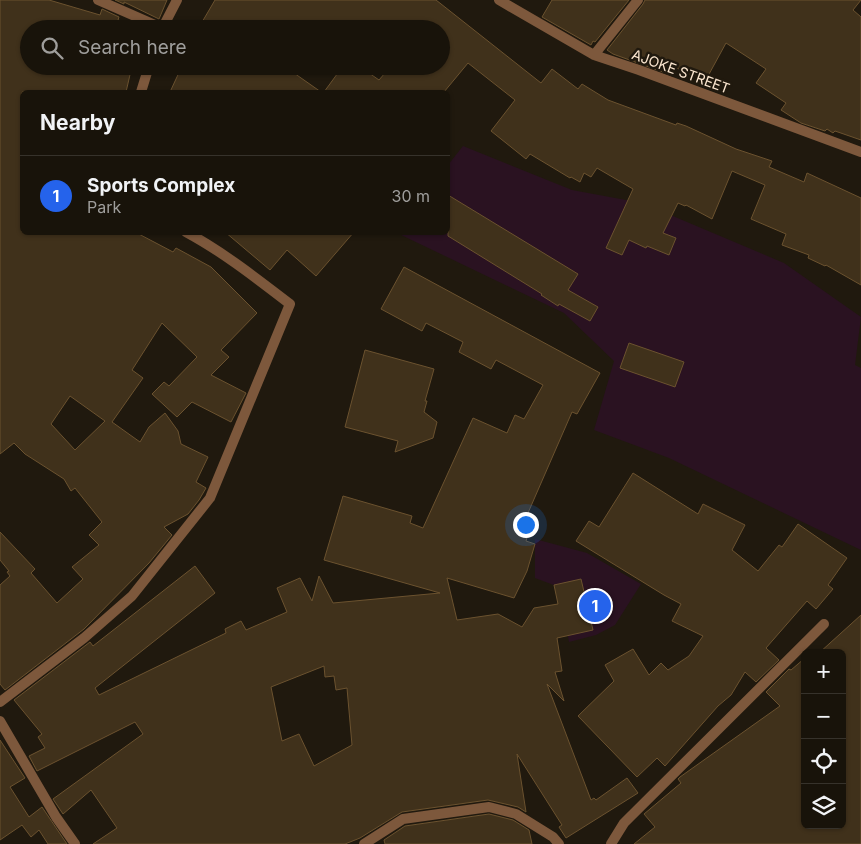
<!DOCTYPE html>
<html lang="en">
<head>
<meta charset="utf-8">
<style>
  body { margin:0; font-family:Inter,sans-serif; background:#252018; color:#f1f3f6 }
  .controls { position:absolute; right:15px; bottom:15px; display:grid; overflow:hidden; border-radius:8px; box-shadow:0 1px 4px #0004 }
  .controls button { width:45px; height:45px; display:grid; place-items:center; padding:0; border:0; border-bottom:1px solid #36322b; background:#18130a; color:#f1f3f6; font:25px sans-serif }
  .you { position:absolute; left:525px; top:524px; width:18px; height:18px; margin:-12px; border:4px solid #fff; border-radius:50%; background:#1a73e8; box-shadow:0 0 0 8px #1a73e833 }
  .badge { display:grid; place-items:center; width:32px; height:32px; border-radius:50%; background:#2563eb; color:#fff; font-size:16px; font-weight:700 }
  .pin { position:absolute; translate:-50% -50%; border:2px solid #fff; box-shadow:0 1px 5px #0006 }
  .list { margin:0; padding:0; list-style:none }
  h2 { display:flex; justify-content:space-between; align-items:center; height:65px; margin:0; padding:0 20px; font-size:21px }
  h2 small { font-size:16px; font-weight:400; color:#9f9e9c }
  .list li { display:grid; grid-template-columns:32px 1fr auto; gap:15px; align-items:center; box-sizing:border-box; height:80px; padding:0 20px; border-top:1px solid #36322b }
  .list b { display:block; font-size:19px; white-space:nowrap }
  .list p { margin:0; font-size:16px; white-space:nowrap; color:#9f9e9c }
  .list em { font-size:16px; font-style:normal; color:#9f9e9c }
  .icon { flex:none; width:28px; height:28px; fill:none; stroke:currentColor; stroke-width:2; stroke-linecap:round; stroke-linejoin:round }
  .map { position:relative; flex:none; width:861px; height:844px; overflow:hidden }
  .search { position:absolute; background:#18130a; box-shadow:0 1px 4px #0004; left:20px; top:20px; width:430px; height:55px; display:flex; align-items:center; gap:12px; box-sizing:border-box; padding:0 18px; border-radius:28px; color:#9f9e9c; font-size:19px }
  .panel { position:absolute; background:#18130a; box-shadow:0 1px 4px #0004; left:20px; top:90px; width:430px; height:145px; border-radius:8px }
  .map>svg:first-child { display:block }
</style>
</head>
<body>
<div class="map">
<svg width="861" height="844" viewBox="0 0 861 844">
  <rect width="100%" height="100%" fill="#20190e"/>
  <path fill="#2a1221" d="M 463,146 L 572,190 L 642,203 L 784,263 L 861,317 L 855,365 L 861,368 L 861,550 L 669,458 L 594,430 L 614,361 L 564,313 L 397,233 L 448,232 L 448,165 Z
    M 535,539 L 587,553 L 641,584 L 615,625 L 596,635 L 569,642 L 559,587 L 535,578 Z"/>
  <path fill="#40311b" stroke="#6b522f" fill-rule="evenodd" d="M 0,0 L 49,0 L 100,15 L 102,9 L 119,17 L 118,20 L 132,24 L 131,29 L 29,29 L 29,66 L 132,66 L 126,92 L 22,92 L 22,232 L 135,232 L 173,252 L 176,248 L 211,267 L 257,313 L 221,350 L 229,357 L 211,375 L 246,393 L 231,422 L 192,402 L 177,417 L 152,394 L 164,382 L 169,386 L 197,357 L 162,323 L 132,370 L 143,378 L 112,422 L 140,442 L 149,427 L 165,413 L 178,431 L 181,444 L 208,457 L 196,482 L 206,488 L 199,500 L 188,514 L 164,527 L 172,535 L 149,563 L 84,629 L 5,690 L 0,684 L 0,585 L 10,576 L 7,572 L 9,571 L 0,560 L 0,532 L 35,569 L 31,573 L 57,603 L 83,579 L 72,567 L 99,545 L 89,535 L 102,522 L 75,488 L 71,491 L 64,479 L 25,454 L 14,443 L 0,454 ZM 70,396 L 105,421 L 75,450 L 51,424 Z
    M 115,0 L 167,0 L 159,19 L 124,2 L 124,4 Z
    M 215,0 L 436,0 L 541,83 L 552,69 L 578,89 L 582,84 L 608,100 L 676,125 L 677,123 L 686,126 L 736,149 L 772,161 L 769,167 L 804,182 L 807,173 L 861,198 L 861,285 L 826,265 L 825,266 L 808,258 L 809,255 L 782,245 L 786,234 L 751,219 L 765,185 L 732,171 L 712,219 L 686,205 L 685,206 L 678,203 L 663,233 L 676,238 L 669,255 L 647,246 L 646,248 L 629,240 L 622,255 L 606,248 L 633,189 L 597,168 L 591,177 L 584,173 L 580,182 L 571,177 L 570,178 L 530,154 L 526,159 L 491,131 L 515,100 L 468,63 L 444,92 L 324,92 L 343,66 L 359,66 L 379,80 L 391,66 L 441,66 L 441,29 L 405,29 L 396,22 L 391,29 L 198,29 Z
    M 552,0 L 629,0 L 595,42 L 593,41 L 591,45 L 542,17 Z
    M 645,0 L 861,0 L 853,10 L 861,17 L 861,140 L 835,131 L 833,133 L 827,129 L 825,131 L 801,123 L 781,110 L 786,103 L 756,83 L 766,69 L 726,43 L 708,76 L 698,71 L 694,77 L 675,67 L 671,75 L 613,54 L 607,50 L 643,4 Z
    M 182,66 L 284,66 L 321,92 L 170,92 Z
    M 448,195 L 578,274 L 568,290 L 598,307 L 590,321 L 559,304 L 558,306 L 541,295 L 542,294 L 448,236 Z
    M 225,232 L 354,232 L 316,276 L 287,250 L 270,270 Z
    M 404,267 L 600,373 L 577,414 L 572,412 L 521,529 L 529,531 L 526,541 L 535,544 L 527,571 L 514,598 L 447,578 L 457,620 L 498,614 L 522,627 L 534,608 L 558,604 L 554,585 L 581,579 L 593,630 L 557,638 L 562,671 L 555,672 L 564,701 L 547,684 L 591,800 L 594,798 L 596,800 L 627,778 L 638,793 L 566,838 L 559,827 L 562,825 L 517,754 L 526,812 L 518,807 L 488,800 L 402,812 L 360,838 L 345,844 L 93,844 L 117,828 L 91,790 L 63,814 L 53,799 L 143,734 L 135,722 L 37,771 L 29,756 L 45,748 L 38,737 L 42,734 L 14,700 L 90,642 L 93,646 L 195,566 L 215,593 L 95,688 L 99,695 L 226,633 L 225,629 L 241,621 L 246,630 L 287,612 L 277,588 L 300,578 L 312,601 L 319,576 L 333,603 L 440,593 L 324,560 L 343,496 L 412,516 L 410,523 L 423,528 L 473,418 L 507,433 L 515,415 L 524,419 L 543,385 L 496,360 L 491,369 L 459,352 L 463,342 L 426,323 L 422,331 L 381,309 ZM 324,666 L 325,677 L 334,676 L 336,690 L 347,688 L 352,745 L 314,766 L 299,734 L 282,741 L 271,687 Z
    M 629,343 L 684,362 L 675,387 L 620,368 Z
    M 365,350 L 434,369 L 425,401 L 427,401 L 424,412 L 437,422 L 433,438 L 395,452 L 398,441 L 345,427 Z
    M 633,473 L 698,514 L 703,504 L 745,525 L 732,550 L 758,571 L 779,545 L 782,547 L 798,524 L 847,558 L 828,585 L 833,589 L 816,609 L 807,601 L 766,648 L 779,660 L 756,682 L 745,672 L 731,695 L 718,706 L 665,766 L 657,758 L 637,777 L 578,716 L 614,681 L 605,665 L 633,649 L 649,675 L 661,663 L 668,670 L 689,656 L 703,636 L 672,621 L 681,604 L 664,595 L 576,541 L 589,521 L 599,527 Z
    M 861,615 L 861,844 L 634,844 L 655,827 L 644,814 L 681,783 L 678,779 L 680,777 L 780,706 L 766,692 L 789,669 L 791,670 L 805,658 L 805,825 L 842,825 L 842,653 L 819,653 Z
    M 0,740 L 25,778 L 10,787 L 29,817 L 42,807 L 67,844 L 48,844 L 39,830 L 31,837 L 22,825 L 0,840 Z
    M 489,814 L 513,820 L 529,830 L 532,844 L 385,844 L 384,840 L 405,826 Z"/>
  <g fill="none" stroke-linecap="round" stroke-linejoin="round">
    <path stroke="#7d583c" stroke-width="10" d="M 98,0 L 162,28
      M 499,0 L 594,55 L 639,70 L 861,152
      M 162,29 L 177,0
      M 594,55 L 638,0
      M 141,92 L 149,66
      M 0,702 L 84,638 L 132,596 L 210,498 L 290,304 C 256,278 223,252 186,232
      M 0,721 L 56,817 L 75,844
      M 364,844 L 403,819 L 489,807 L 516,814 L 553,837 L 559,844
      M 611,844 L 624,823 L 824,624"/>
  </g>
  <g text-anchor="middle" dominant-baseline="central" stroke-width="5" stroke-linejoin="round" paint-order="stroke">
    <g font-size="14" fill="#fce7d0" stroke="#20190e">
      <text transform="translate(681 71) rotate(20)">AJOKE STREET</text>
    </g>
  </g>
</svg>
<div class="controls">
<button>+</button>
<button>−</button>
<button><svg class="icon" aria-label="locate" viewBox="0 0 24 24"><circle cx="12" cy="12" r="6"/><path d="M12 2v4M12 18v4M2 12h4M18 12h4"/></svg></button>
<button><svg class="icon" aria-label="layers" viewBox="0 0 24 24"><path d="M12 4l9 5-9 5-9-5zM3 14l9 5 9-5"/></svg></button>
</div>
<div class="you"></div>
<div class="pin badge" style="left:595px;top:606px">1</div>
<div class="search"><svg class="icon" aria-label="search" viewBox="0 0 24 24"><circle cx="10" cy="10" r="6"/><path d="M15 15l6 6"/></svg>Search here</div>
<section class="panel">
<h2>Nearby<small></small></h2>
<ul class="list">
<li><span class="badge">1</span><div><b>Sports Complex</b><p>Park</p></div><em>30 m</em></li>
</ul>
</section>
</div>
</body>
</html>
